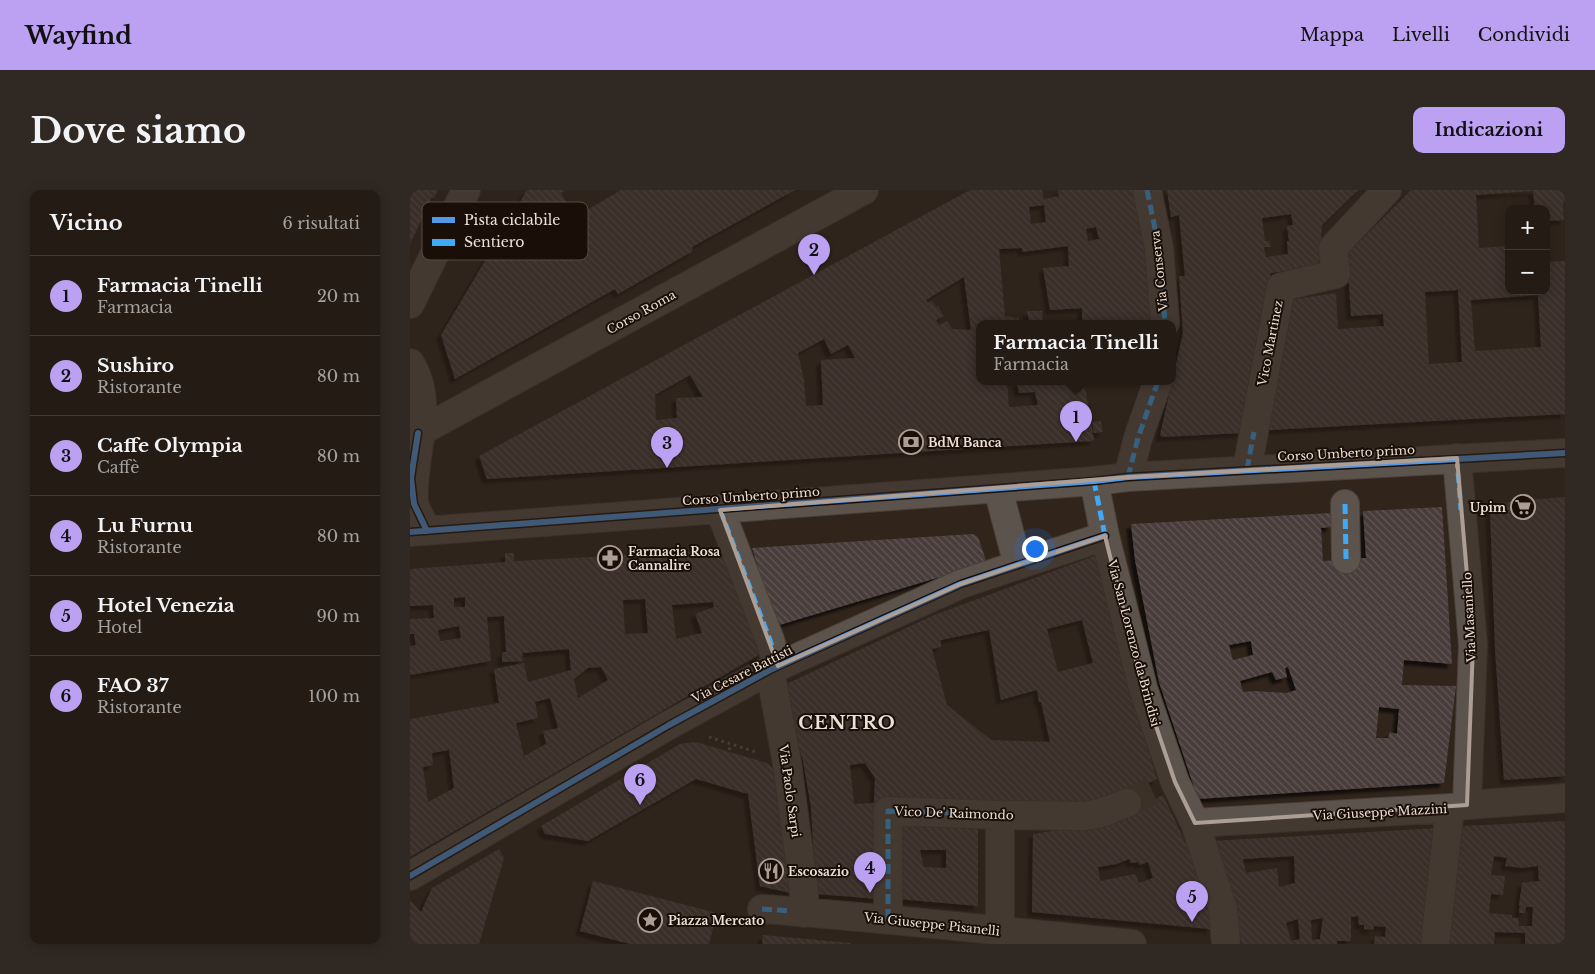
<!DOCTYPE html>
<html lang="it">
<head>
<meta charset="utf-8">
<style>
  body { margin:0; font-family:"Libre Baskerville",serif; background:#302822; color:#f1f3f6 }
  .controls { position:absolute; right:15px; top:15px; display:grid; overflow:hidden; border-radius:10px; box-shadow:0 2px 12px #0003 }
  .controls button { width:45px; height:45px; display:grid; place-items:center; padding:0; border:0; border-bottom:1px solid #413934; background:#241b14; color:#f1f3f6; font:25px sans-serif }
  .you { position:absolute; left:624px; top:358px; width:18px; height:18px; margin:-12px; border:4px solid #fff; border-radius:50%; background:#1a73e8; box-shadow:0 0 0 8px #1a73e833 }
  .badge { display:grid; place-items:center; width:32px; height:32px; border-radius:50%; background:#bca0f2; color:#111; font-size:16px; font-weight:700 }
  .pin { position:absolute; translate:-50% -41px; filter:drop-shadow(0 1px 2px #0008) }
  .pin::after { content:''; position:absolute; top:26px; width:18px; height:15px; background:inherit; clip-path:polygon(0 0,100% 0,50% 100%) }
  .popup { position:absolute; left:566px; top:130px; width:200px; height:65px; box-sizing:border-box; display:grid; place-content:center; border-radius:10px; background:#241b14; filter:drop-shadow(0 1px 4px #0005); font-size:16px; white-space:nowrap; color:#a3a1a0 }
  .popup b { font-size:19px; color:#f1f3f6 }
  .popup::after { content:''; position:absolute; left:50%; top:100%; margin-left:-10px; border:10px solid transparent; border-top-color:#241b14 }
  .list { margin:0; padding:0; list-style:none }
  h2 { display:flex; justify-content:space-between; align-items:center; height:65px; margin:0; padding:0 20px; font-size:21px }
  h2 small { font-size:16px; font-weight:400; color:#a3a1a0 }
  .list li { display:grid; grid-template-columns:32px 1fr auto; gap:15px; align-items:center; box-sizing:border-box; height:80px; padding:0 20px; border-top:1px solid #413934 }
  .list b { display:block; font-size:19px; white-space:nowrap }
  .list p { margin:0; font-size:16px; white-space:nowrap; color:#a3a1a0 }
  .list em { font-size:16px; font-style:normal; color:#a3a1a0 }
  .map { position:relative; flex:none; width:1155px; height:754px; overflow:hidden; border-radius:10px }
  header { display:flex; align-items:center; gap:30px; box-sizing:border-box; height:70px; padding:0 25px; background:#bca0f2; color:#111 }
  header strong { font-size:24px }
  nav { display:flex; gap:28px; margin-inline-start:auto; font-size:18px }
  .intro { display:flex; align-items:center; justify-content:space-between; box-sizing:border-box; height:120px; padding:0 30px }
  h1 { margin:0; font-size:35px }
  .button { padding:12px 22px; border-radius:10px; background:#bca0f2; color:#111; font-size:18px; font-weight:700 }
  main { display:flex; gap:30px; padding:0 30px }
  aside { flex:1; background:#241b14; border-radius:10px; box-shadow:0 2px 12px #0003 }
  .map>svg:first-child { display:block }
</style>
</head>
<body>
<header>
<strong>Wayfind</strong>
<nav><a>Mappa</a><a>Livelli</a><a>Condividi</a></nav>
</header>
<div class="intro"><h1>Dove siamo</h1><a class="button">Indicazioni</a></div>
<main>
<aside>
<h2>Vicino<small>6 risultati</small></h2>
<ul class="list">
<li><span class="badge">1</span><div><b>Farmacia Tinelli</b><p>Farmacia</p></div><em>20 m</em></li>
<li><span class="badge">2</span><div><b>Sushiro</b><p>Ristorante</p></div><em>80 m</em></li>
<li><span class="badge">3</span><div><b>Caffe Olympia</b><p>Caffè</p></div><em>80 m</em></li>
<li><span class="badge">4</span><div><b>Lu Furnu</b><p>Ristorante</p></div><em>80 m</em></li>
<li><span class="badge">5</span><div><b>Hotel Venezia</b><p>Hotel</p></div><em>90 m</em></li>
<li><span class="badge">6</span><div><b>FAO 37</b><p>Ristorante</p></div><em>100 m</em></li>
</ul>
</aside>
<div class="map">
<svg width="1155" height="754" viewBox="0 0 1155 754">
  <defs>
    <pattern id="building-back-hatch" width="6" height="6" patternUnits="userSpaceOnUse" patternTransform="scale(1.25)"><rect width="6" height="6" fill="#483c3b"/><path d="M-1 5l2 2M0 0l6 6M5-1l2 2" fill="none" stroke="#635856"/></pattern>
    <filter id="shadow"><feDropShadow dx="-4.5" dy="4.5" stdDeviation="1" flood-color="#0009"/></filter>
  </defs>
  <rect width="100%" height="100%" fill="#30241b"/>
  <path fill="url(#building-back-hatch)" fill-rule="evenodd" filter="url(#shadow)" d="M 0,0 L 28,0 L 24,8 L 22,7 L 0,54 Z
    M 117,0 L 156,0 L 151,3 L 165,27 L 211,0 L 385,0 L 282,57 L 283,61 L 208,104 L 205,99 L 45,189 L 31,145 Z
    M 560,0 L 632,0 L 634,9 L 649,6 L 648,0 L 725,0 L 737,67 L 741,133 L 672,133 L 672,118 L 640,120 L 633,78 L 659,76 L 658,56 L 612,62 L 612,58 L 589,59 L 595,126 L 609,128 L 608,133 L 596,131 L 591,133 L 570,133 L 570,191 L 597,191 L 599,217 L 628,215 L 625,202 L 609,203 L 607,193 L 615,191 L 674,191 L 684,250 L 682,251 L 77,289 L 69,266 ZM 634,15 L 636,32 L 621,34 L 619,17 ZM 686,37 L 689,49 L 678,51 L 676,39 ZM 554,87 L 561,140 L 542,139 L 537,131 L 529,135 L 526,130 L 534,126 L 528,116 L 526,117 L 522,111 L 518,113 L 516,110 ZM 414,149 L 421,164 L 438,155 L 445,168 L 411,170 L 413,215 L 396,216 L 394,190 L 388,163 ZM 280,185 L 293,207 L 266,208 L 267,228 L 246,230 L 245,205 Z
    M 757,0 L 948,0 L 912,35 L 909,76 L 861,83 L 832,243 L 752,247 L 750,245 L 773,143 L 769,86 L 775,86 L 769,25 L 761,27 ZM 881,24 L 883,35 L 877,36 L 879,51 L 877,51 L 878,64 L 856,67 L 854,57 L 861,57 L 859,51 L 855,51 L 852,28 Z
    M 1001,0 L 1155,0 L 1155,12 L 1153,12 L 1154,30 L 1136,31 L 1136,19 L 1125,19 L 1123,1 L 1066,5 L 1069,58 L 1099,56 L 1099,101 L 1136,101 L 1136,72 L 1155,71 L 1155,224 L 859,240 L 857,238 L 879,110 L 926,103 L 928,139 L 974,136 L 973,124 L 941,126 L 937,64 ZM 1048,100 L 1052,172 L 1019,174 L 1015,102 ZM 1128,105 L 1131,157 L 1065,161 L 1061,110 Z
    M 617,121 L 632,121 L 633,133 L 612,133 L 619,131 Z
    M 691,231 L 693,242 L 684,243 L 682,232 Z
    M 1155,307 L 1155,586 L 1094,590 L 1085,459 L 1080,320 L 1087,313 Z
    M 1032,317 L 1042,474 L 994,470 L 992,495 L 1046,496 L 1034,593 L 788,609 L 749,492 L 725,370 L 721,334 L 921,323 L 921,337 L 911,338 L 913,371 L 956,368 L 953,321 ZM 841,451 L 843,465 L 823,470 L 819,455 ZM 878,477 L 886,500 L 877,503 L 844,501 L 833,502 L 830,491 L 862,482 L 866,490 L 877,487 L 875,478 ZM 969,517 L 989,519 L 987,544 L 980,542 L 978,548 L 966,548 Z
    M 563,344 L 568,347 L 577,373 L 366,436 L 342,358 Z
    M 313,360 L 352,463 L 0,667 L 0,529 L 89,513 L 84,479 L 114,473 L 118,492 L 161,480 L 159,459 L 112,463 L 113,471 L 92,472 L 92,462 L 96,462 L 94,426 L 77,427 L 81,471 L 0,485 L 0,456 L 6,455 L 4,444 L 0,444 L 0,429 L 24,428 L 23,415 L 0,416 L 0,379 L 95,372 L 95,363 L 104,363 L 104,371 ZM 55,407 L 55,417 L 44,417 L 44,408 ZM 235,409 L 238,443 L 215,444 L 213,410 ZM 303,412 L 304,417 L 285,424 L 292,443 L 266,449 L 262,415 ZM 49,436 L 51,448 L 30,451 L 28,440 ZM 191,477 L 198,490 L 168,508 L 164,489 L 178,478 ZM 140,508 L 148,538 L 133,541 L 136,554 L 114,566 L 106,533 L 128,528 L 125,512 ZM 39,560 L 44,598 L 18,612 L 13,577 L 23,575 L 22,563 Z
    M 684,366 L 687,368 L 720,499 L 747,589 L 705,609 L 685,617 L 484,612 L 469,709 L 406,704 L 401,617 L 393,571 L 372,496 L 524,425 ZM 672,430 L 683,473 L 648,482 L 637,439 ZM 579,440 L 591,510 L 627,500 L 629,512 L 631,512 L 640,552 L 581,550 L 537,515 L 522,459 L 531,457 L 531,450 ZM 455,573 L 465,588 L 464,613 L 444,614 L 440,575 Z
    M 286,552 L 357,573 L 366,582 L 383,702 L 380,703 L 350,696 L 338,604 L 286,589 L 178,651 L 135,644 L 131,636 L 270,554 Z
    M 753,605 L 786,675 L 800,715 L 802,737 L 800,739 L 622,722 L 623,644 L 694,633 L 711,627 ZM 719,669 L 721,673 L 728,672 L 730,675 L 738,672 L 743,688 L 729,693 L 725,684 L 690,691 L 688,677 L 707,674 Z
    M 485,627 L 568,629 L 568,716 L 487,709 ZM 510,660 L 536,660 L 536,678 L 514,677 Z
    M 1155,631 L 1155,754 L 1115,754 L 1115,743 L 1085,742 L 1084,754 L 1036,754 L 1052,636 ZM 1084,666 L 1097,668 L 1095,676 L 1113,678 L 1128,676 L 1129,691 L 1112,693 L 1109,716 L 1110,716 L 1109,723 L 1115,723 L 1116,717 L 1123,717 L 1122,736 L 1109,736 L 1108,728 L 1102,728 L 1102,725 L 1079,723 L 1081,704 L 1093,705 L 1095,686 L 1081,685 Z
    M 1029,638 L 1018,754 L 964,754 L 965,746 L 975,747 L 976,737 L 964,736 L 963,740 L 954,739 L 954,735 L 949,735 L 948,726 L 941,727 L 941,751 L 927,751 L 927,754 L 832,754 L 802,651 ZM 884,666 L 885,693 L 869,697 L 867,678 L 836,683 L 833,669 ZM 913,728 L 910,749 L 902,750 L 901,730 ZM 888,729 L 890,749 L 881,751 L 876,733 Z
    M 89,659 L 94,668 L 69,754 L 0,754 L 0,710 L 11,722 L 22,698 Z
    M 183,691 L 307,723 L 299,754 L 220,754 L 170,741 Z
    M 353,745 L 441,753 L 441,754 L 352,754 Z"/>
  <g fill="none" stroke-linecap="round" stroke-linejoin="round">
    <path stroke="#4c4037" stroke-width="28" stroke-dasharray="28 14" stroke-linecap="butt" d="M 717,613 L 749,598"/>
    <defs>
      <path id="minor" d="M 737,0 L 749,58 L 755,133
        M 0,114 L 56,0
        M 0,173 C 27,216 0,268 4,313 C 6,322 13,332 17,341
        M 0,247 L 454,0
        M 1047,268 L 1063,455 L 1057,615
        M 837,279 L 871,97 L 926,84 L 923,58 L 977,0
        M 718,287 L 728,248 L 748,191
        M 684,291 L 695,346 L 733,498 L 765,592 L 785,633 L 813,719 L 816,754
        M 588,299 L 608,375
        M 935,314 L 936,369
        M 310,320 L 360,450 L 368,476
        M 0,342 L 684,291 L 718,287 L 1155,263
        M 360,480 L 377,573 L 394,702 L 394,723
        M 590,625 L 590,741
        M 785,633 L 1040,618 L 1057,615 L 1155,608
        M 0,686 L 259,535 L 360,480 L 551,394 L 695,346
        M 352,719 C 476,728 599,742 722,754
        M 478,729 L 478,621 L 590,625 L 675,626 L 691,623 L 717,613
        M 1025,754 L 1040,618"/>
    </defs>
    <use href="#minor" stroke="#4a4039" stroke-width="30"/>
    <path stroke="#655c56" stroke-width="3" stroke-dasharray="2.5 4" stroke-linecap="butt" d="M 299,547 L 346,562
      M 319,560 L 321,554"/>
    <use href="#minor" stroke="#5d534d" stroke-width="28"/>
    <path stroke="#3fa9f5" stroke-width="5" stroke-dasharray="10 5" stroke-linecap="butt" d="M 737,0 L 749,58 L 755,133
      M 1047,268 L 1051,320
      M 837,279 L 844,242
      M 718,287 L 728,248 L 748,191
      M 684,291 L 695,346
      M 935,314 L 936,369
      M 310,320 L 360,450 L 368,476
      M 352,719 L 379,721
      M 478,729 L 478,621 L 590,625"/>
    <defs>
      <path id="cycleway" d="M 8,243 L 1,288 L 4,314 L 17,341
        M 0,342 L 684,291 L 718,287 L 1155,263
        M 0,686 L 259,535 L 360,480 L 551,394 L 695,346"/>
    </defs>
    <use href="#cycleway" stroke="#190f08" stroke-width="9"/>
    <use href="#cycleway" stroke="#5399e6" stroke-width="6"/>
  </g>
  <path d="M0 0H1155V754H0ZM 1047,268 L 1063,455 L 1057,615 L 785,633 L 765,592 L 733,498 L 695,346 L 551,394 L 368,476 L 310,320 L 718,287 Z" fill="#30241b" fill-opacity=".55" fill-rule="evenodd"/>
  <path fill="none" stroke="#ac9e94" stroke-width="4" stroke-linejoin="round" d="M 1047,268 L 1063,455 L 1057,615 L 785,633 L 765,592 L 733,498 L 695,346 L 551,394 L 368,476 L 310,320 L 718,287 Z"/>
  <defs>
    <symbol id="bank-ring" viewBox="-11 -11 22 22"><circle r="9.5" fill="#190f08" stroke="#ac9e94" stroke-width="1.5"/><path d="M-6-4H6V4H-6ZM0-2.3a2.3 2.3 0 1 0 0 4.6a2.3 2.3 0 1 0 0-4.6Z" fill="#ac9e94"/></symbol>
    <symbol id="supermarket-ring" viewBox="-11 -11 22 22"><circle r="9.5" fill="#190f08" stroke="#ac9e94" stroke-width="1.5"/><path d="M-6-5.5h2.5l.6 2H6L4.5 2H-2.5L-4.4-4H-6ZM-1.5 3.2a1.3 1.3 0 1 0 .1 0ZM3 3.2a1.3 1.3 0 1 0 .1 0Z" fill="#ac9e94"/></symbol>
    <symbol id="pharmacy-ring" viewBox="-11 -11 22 22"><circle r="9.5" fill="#190f08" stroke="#ac9e94" stroke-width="1.5"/><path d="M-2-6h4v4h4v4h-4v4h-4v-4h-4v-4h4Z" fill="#ac9e94"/></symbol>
    <symbol id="restaurant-ring" viewBox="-11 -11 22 22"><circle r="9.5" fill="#190f08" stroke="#ac9e94" stroke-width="1.5"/><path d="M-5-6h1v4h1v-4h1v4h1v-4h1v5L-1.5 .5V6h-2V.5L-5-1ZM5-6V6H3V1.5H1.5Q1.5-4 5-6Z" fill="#ac9e94"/></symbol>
    <symbol id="sight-ring" viewBox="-11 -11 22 22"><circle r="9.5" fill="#190f08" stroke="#ac9e94" stroke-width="1.5"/><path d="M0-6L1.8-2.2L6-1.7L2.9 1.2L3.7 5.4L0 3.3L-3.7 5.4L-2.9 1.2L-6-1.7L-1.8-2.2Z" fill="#ac9e94"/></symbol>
  </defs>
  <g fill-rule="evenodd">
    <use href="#bank-ring" x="487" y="238" width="28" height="28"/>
    <use href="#supermarket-ring" x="1099" y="303" width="28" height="28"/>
    <use href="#pharmacy-ring" x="186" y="354" width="28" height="28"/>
    <use href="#restaurant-ring" x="347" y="667" width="28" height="28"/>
    <use href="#sight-ring" x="226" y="716" width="28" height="28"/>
  </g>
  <g text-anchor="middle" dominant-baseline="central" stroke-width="4" stroke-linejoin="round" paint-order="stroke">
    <g font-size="12" fill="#eedfd5" stroke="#190f08">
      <text transform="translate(749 81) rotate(-96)">Via Conserva</text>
      <text transform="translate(231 122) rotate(-29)">Corso Roma</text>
      <text transform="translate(860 153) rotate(-79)">Vico Martinez</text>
      <text transform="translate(936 263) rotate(-3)">Corso Umberto primo</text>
      <text transform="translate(341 306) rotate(-4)">Corso Umberto primo</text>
      <text transform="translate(1059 427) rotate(-93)">Via Masaniello</text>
      <text transform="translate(724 453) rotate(75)">Via San Lorenzo da Brindisi</text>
      <text transform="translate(332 484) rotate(-27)">Via Cesare Battisti</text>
      <text transform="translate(380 601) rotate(82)">Via Paolo Sarpi</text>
      <text transform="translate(970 622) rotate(-3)">Via Giuseppe Mazzini</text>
      <text transform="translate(544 623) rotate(2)">Vico De' Raimondo</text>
      <text transform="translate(522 734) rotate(6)">Via Giuseppe Pisanelli</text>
    </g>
    <g font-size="12" font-weight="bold" fill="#eedfd5" stroke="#190f08" text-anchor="start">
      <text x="518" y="252">BdM Banca</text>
      <text x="1096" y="317" text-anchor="end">Upim</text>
      <text x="218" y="361">Farmacia Rosa<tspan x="218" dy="14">Cannalire</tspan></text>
      <text x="378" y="681">Escosazio</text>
      <text x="258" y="730">Piazza Mercato</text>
    </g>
    <g font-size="18" font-weight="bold" letter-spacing="1" fill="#eedfd5" stroke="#190f08">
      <text x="437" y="533">CENTRO</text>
    </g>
  </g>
  <rect x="12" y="12" width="166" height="58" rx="8" fill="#190f08" stroke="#594d46" stroke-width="1"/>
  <rect x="22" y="27" width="23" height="6" fill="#5399e6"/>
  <rect x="22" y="49" width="23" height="7" fill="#3fa9f5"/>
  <g font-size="14" fill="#eedfd5">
    <text x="54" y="35">Pista ciclabile</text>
    <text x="54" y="57">Sentiero</text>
  </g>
</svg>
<div class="controls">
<button>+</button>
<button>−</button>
</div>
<div class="you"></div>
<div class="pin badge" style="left:666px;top:252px">1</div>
<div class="popup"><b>Farmacia Tinelli</b>Farmacia</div>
<div class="pin badge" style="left:404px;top:85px">2</div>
<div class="pin badge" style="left:257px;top:278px">3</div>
<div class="pin badge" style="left:460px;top:703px">4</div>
<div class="pin badge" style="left:782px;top:732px">5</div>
<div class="pin badge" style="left:230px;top:615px">6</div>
</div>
</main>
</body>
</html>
